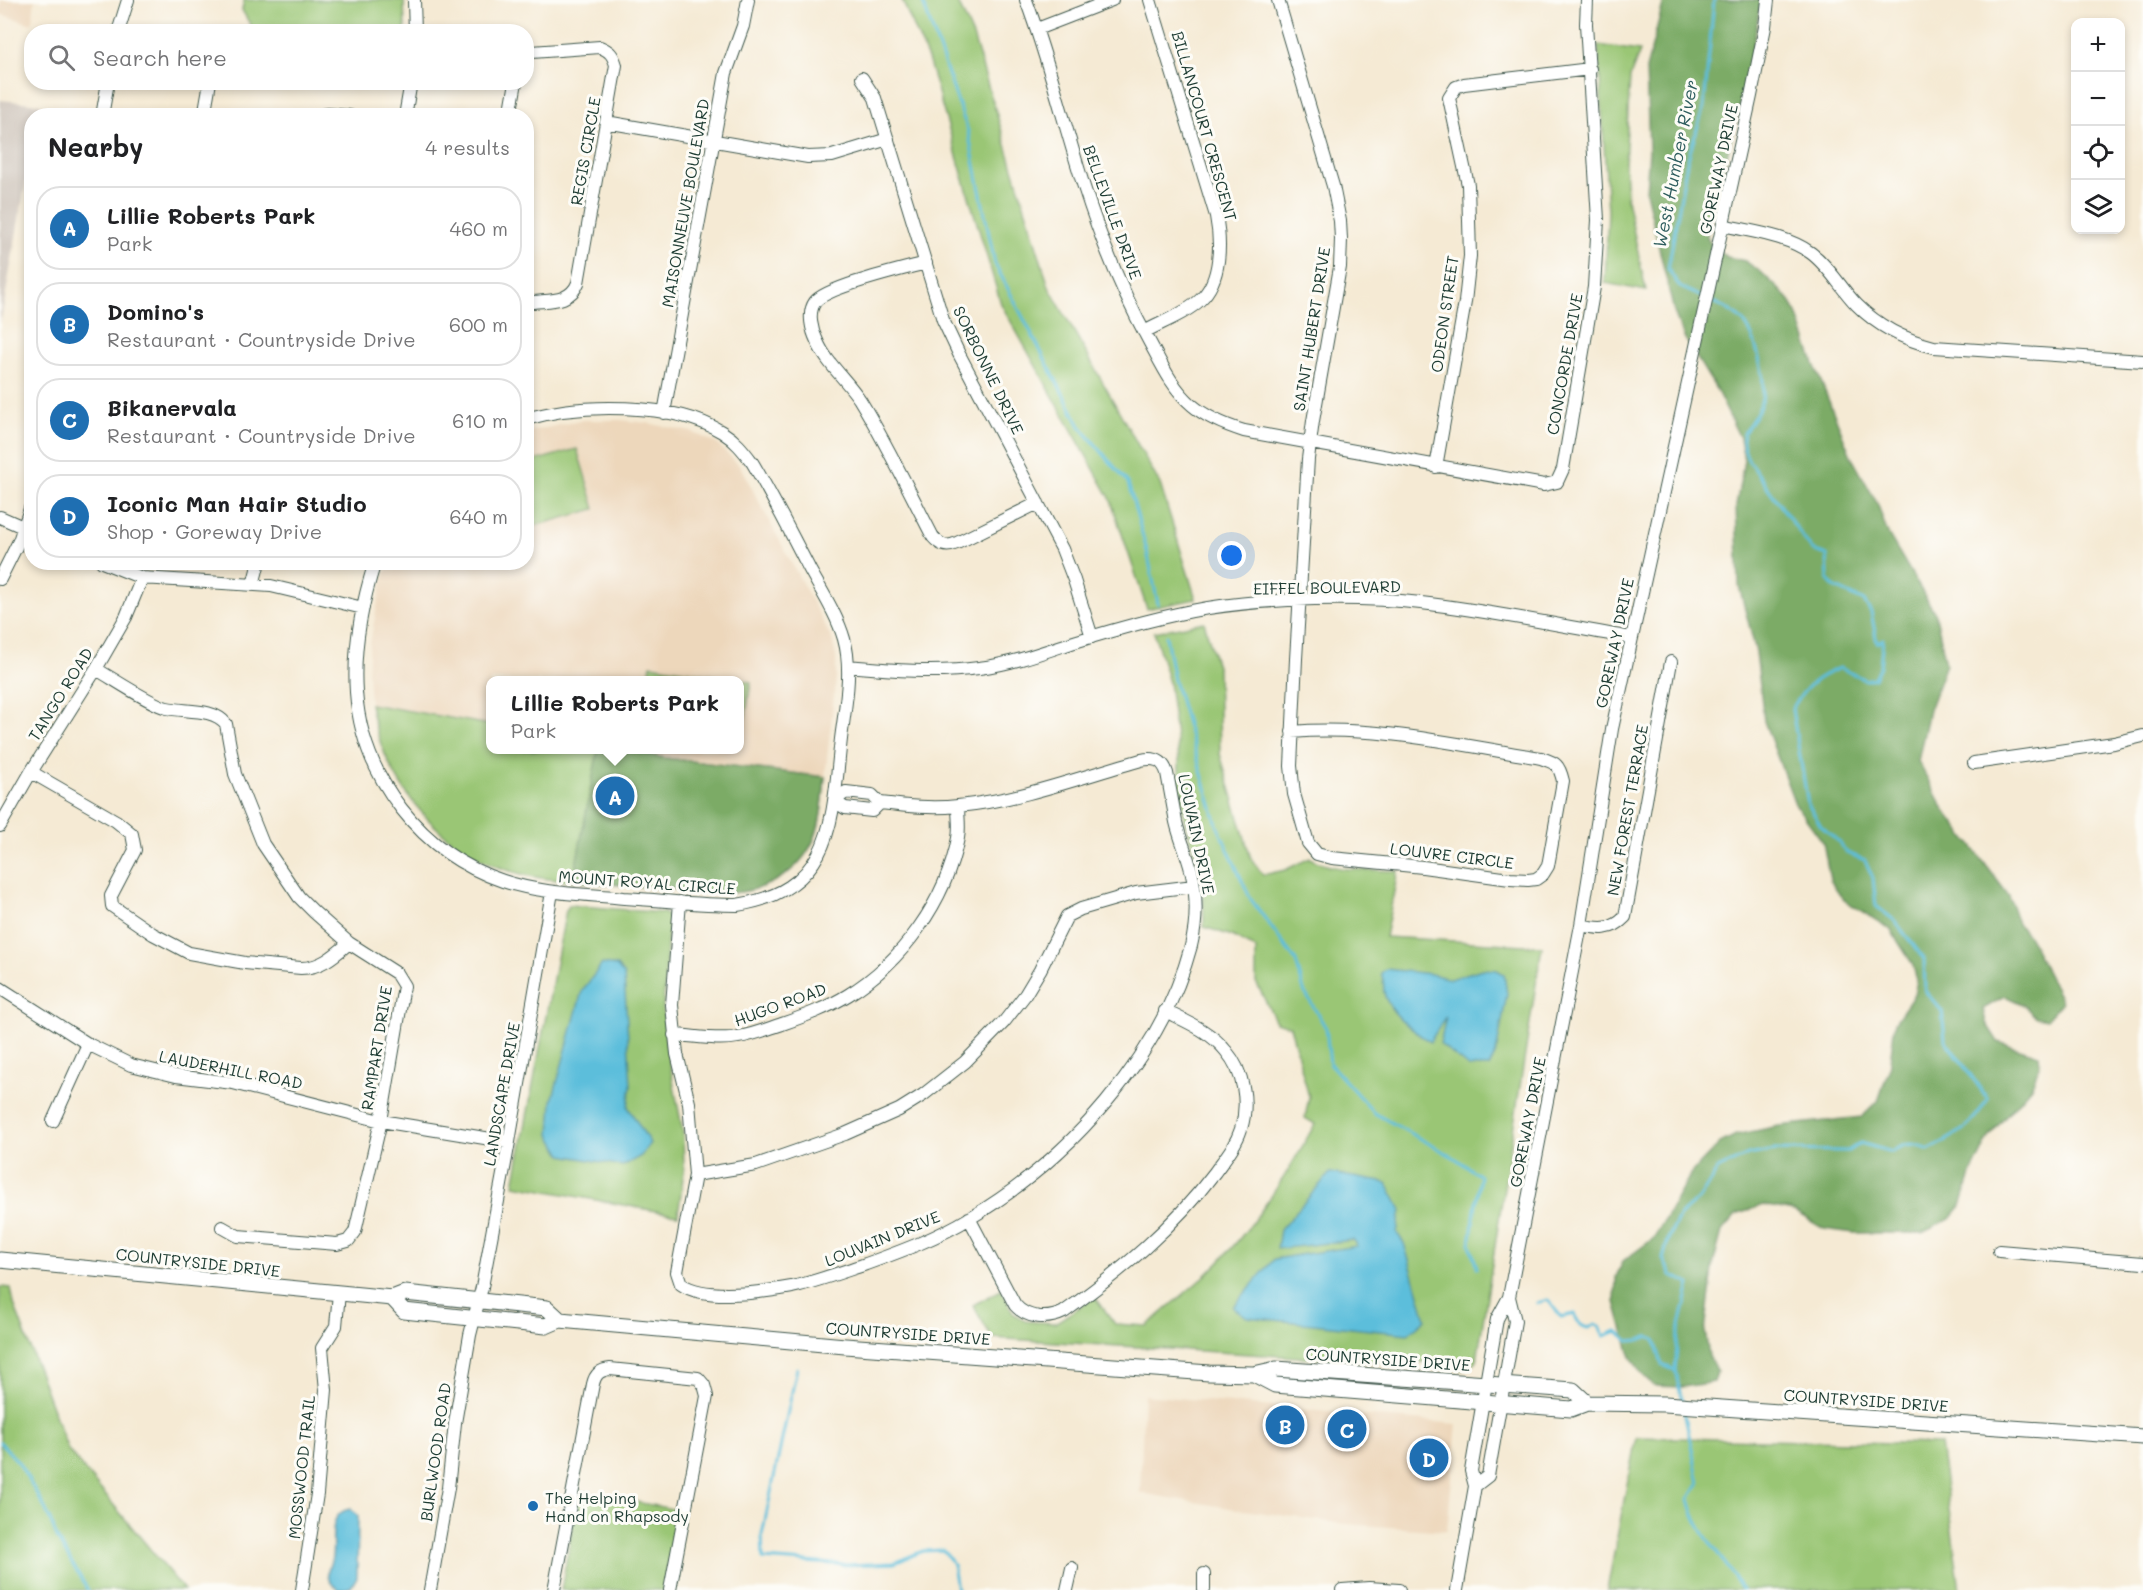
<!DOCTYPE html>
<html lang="en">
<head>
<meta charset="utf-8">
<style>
  body { margin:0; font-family:Mali,sans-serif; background:#f2f2f2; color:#202124 }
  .controls { position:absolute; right:18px; top:18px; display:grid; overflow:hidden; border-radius:12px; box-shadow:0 3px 9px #0003 }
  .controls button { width:54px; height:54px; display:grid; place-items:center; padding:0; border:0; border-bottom:2px solid #e0e0e0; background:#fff; color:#202124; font:30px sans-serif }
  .you { position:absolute; left:1232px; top:556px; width:21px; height:21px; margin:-15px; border:4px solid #fff; border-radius:50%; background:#1a73e8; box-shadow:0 0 0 9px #1a73e833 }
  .badge { display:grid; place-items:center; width:39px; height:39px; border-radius:50%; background:#1f6fb2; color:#fff; font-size:20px; font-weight:700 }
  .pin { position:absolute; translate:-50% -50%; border:3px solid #fff; box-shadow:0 2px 6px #0006 }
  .popup { position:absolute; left:486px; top:676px; width:258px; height:78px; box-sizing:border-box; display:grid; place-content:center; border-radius:12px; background:#fff; filter:drop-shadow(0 2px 4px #0005); font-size:20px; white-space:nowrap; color:#757577 }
  .popup b { font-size:22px; color:#202124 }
  .popup::after { content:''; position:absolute; left:50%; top:100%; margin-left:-12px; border:12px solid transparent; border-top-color:#fff }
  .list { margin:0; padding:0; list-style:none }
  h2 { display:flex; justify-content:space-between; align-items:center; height:78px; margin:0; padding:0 24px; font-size:26px }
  h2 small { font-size:20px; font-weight:400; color:#757577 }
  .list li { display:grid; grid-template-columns:39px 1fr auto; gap:18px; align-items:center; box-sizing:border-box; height:84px; margin:0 12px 12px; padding:0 12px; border:2px solid #e0e0e0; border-radius:24px }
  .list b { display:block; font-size:22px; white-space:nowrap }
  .list p { margin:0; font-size:20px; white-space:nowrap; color:#757577 }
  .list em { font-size:20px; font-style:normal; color:#757577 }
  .icon { flex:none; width:33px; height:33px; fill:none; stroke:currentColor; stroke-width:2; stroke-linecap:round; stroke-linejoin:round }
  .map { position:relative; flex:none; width:2143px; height:1590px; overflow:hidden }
  .search { position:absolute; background:#fff; box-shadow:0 3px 9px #0003; left:24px; top:24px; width:510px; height:66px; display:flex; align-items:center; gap:15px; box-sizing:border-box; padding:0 21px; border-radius:24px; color:#757577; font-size:22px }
  .panel { position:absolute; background:#fff; box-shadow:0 3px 9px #0003; left:24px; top:108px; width:510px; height:462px; border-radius:24px }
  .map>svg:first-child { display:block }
</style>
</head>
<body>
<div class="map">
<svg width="2143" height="1590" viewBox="0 0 2143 1590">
  <rect width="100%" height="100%" fill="#fdfcf7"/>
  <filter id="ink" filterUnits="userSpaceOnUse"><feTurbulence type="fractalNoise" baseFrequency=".0167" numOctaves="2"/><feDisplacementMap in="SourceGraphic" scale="12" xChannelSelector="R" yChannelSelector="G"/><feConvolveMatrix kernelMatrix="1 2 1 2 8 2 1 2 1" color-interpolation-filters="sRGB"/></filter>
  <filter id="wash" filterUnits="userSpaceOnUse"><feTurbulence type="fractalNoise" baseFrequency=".008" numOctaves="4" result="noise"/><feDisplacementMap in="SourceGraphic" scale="24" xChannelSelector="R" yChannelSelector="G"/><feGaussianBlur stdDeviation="1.35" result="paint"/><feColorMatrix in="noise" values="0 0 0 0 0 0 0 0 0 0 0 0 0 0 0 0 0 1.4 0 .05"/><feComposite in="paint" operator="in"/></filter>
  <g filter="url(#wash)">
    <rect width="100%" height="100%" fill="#f5ead4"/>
    <path fill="#edd7bb" d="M 0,0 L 35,0 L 32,24 L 0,14 Z
      M 583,420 L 620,420 L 647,423 L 692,432 L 716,443 L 740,466 L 832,639 L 836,657 L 836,678 L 825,777 L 665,758 L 626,750 L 740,750 L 740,680 L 490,680 L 490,725 L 370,704 L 368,673 L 370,643 L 380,591 L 388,563 L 526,562 L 527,432 Z
      M 1144,1395 L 1457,1424 L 1447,1531 L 1345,1524 L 1236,1509 L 1140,1493 Z"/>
    <path fill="#ccc2b9" d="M 0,100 L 40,104 L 38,115 L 32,116 L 31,152 L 0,326 Z"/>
    <path fill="#9ac674" stroke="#5c8254" stroke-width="1.5" d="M 244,0 L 404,0 L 405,31 L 254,31 L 242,10 Z
      M 902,0 L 957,0 L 973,36 L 1049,287 L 1160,484 L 1196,599 L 1147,609 L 1110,498 L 1001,304 L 928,59 Z
      M 1598,45 L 1640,51 L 1630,77 L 1625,164 L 1627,199 L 1646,291 L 1605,283 L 1608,211 Z
      M 577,449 L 595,509 L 527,528 L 527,463 Z
      M 1204,622 L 1218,670 L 1220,754 L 1251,859 L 1263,875 L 1285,870 L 1310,858 C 1334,873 1370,869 1398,871 L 1385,937 L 1542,946 L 1478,1354 L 1476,1361 L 1463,1370 L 1427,1362 L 1376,1362 L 992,1338 L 973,1305 L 1001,1290 L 1014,1314 L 1025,1321 L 1037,1322 L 1055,1323 L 1095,1297 L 1115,1324 L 1147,1326 C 1167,1308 1187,1292 1207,1274 C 1251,1232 1286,1177 1315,1124 L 1305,1118 L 1309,1097 L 1290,1026 L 1276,1022 L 1256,982 L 1256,949 L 1232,936 L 1204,927 L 1203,884 L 1185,818 L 1179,783 L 1179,760 L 1169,683 L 1154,632 Z
      M 651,665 L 751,682 L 741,744 L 740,680 L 648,680 Z
      M 370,704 L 490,725 L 490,750 L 626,750 L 665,758 L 825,777 C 823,797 822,818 815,837 C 800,874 763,893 725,893 C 685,890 646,887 607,884 C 579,882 552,881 525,875 C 442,856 385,785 370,704 Z
      M 570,905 L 664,913 L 669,918 L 663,1008 L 666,1045 L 683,1132 L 684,1170 L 678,1215 L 514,1185 L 566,910 Z
      M 0,1287 L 11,1288 L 14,1304 L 68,1450 L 184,1590 L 0,1590 Z
      M 1636,1437 L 1940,1444 L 1960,1590 L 1607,1590 Z
      M 579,1491 L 678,1510 L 664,1590 L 561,1590 Z"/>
    <path fill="#7bab66" stroke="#4d744d" stroke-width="1.5" d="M 1664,0 L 1761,0 L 1751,60 L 1714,208 L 1708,224 L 1707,236 L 1712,246 L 1727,257 L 1745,261 L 1761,272 L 1788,298 L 1797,313 L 1814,364 L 1851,456 L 1878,505 L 1887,532 L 1936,615 L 1946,664 L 1929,710 L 1918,761 L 1942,806 L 2009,896 L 2018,924 L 2029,937 L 2062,1002 L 2047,1019 L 2036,1017 L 2022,1004 L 2005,996 L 1983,1009 L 1986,1023 L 1998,1042 L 2039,1055 L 2040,1065 L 2031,1087 L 1990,1135 L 1972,1172 L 1961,1206 L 1950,1219 L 1922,1233 L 1854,1233 L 1824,1229 L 1794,1211 L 1763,1205 L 1736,1215 L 1722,1231 L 1714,1261 L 1705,1331 L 1709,1356 L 1717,1372 L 1714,1382 L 1683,1387 L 1654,1386 L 1640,1372 L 1629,1352 L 1615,1302 L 1616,1277 L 1623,1261 L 1654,1238 L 1692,1172 L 1720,1143 L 1736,1135 L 1779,1126 L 1862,1117 L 1878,1101 L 1889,1070 L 1895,1022 L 1914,995 L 1917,980 L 1912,963 L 1890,929 L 1844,900 L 1830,880 L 1823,842 L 1795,804 L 1764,721 L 1756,652 L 1739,586 L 1736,506 L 1744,460 L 1740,438 L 1716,389 L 1684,337 L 1674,312 L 1646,192 L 1649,150 L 1646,69 Z
      M 598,750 L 626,750 L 665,758 L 825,777 C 823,797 822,818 815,837 C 800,874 763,893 725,893 L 573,881 Z"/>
    <path fill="#5cbedb" stroke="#3e7e88" stroke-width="1.5" d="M 602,964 L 617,966 L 624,975 L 631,1086 L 628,1107 L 650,1143 L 641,1156 L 623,1166 L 562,1155 L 550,1135 L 552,1101 L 582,991 Z
      M 1386,969 L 1431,974 L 1450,979 L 1482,969 L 1497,970 L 1504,974 L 1507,994 L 1496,1053 L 1489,1067 L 1468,1067 L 1440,1044 L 1446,1016 L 1430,1042 C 1413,1031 1388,1013 1384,992 C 1383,983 1385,983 1381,973 Z
      M 1330,1173 L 1387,1183 L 1401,1210 L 1397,1233 L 1404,1243 L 1426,1319 L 1408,1334 L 1247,1317 L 1233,1307 L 1274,1259 L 1357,1246 L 1353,1240 L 1277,1249 L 1280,1230 Z
      M 350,1509 L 358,1515 L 357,1577 L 351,1587 L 340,1590 C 334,1586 329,1583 328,1576 C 327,1570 331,1563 332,1557 C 335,1541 326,1513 350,1509 Z"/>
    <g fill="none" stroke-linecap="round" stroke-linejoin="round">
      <path stroke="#5cbedb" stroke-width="3" d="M 922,0 L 968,131 L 995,264 L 1080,426 L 1128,483 L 1147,551 L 1158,604
        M 1704,298 L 1680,287 L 1668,269 L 1687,162 L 1704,106 L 1714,0
        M 1166,636 L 1174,680 L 1217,825 L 1250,898 L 1296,961 L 1304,991 L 1326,1028 L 1330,1064 L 1374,1113 L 1455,1158 L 1480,1176 L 1470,1244 L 1477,1268
        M 1537,1303 L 1548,1300 L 1561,1317 L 1574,1314 C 1578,1322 1580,1327 1589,1328 L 1595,1324 L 1599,1326 L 1604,1336 L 1617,1331 L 1629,1341 L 1640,1340 L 1649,1336 L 1655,1340 L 1662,1365 L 1675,1370
        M 797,1368 L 762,1535 L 763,1559 L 847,1565 L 894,1563 L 923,1551 L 943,1550 L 953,1564 L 957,1590
        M 1682,1401 L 1675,1370 L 1678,1334 L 1690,1284 L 1671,1275 L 1663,1259 L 1669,1237 L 1680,1215 L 1699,1199 L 1718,1169 L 1748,1155 L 1775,1150 L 1848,1151 L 1860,1143 L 1892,1152 C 1904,1143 1915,1141 1928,1150 C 1959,1134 1969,1129 1988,1099 L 1945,1040 L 1942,1011 L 1925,991 L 1924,959 L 1894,920 L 1876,906 L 1873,878 L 1865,860 L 1847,853 L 1838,841 L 1821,826 L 1808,804 L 1792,709 C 1805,687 1816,677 1840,668 L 1866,680 L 1874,678 L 1880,666 L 1883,639 L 1877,643 L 1871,612 L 1864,601 L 1834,587 L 1828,580 L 1827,555 L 1812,550 L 1749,461 C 1733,429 1752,430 1761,403 C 1768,384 1756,334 1742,320 C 1733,312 1721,305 1710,301
        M 1684,1411 L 1699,1483 L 1689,1499 C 1698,1537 1725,1557 1742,1590
        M 0,1442 L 19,1463 L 46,1510 L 58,1540 L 88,1590"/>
    </g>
  </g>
  <g filter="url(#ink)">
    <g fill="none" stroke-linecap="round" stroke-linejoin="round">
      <defs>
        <path id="minor" d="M 414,0 L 415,32
          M 1026,0 C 1049,61 1064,124 1084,187 C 1101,240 1122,292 1149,341 C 1161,363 1172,388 1192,405 C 1207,418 1225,425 1244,431 L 1544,485 L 1557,482 L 1563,469 L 1594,287 L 1598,220 L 1586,24 L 1587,0
          M 1278,0 L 1333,186 L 1340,221 L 1341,239 L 1340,267 L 1313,421 L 1308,459 L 1296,659 L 1291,766 L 1294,794 L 1308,843 L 1317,854 L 1332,858 L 1423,867 L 1510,879 L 1528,880 L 1536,879 L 1543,874 L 1548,866 L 1563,781 C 1559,764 1556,763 1541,758 C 1459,745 1376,725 1292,732
          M 1037,29 L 1112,0
          M 118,32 L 128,0
          M 526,55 L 532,52 L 600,47 C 610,51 613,55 616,65 L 578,283 C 569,305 546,299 526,303
          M 862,78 L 875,98 L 943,320 L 959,354 L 1062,549 L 1074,580 L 1092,637
          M 102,116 L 108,82
          M 204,116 L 210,82
          M 316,116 L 328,114 L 350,116
          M 405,116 L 411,82
          M 510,116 L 516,82
          M 606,122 L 808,157 L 832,156 L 888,139
          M 1723,225 C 1752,232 1786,235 1811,253 C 1830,267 1841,289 1857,305 C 1878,326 1905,340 1934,347 L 2143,361
          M 926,263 C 904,269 826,287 815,302 C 807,313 812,331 817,341 C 826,363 847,380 860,400 C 887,444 909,491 933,537 C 940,545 946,548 957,543 L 1038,503
          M 1144,332 C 1162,322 1185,314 1200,300 C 1222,280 1221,242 1216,216 L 1150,0
          M 664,413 L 726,73 L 743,26 L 748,0
          M 1436,467 L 1465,302 L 1470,256 L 1468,185 L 1449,98 L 1456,87 L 1464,84 L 1590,69
          M 0,517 L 32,531
          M 102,562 L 142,578 L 271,586 L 363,608
          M 375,562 C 362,603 353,649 356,692 C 362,778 422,854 503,881 C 542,894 584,894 624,898 C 662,900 699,905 737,905 C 835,890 832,818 841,739 C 845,707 853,671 844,639 C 837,615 822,592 810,570 C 791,534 773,497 752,462 C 743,450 735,440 722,432 C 674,402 579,403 526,419
          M 0,579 L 19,541 L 32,503
          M 253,585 L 259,562
          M 848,666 C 891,670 935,674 979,668 C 1011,664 1041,653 1071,643 C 1116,629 1162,616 1208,608 C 1274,598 1355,596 1421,603 C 1492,611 1562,626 1632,638
          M 96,669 C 112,678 152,705 167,708 C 185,712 214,708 226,724 L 235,774 L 263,844 L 299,897 L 314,912 L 349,943 L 396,973 L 404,986 L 381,1121 L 355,1232 L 348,1241 L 337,1244 L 238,1236 L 222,1227
          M 1974,763 L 2114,743 L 2143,736
          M 31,772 L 116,821 L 132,834 L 135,850 L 111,896 L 112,906 L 153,934 L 189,953 L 245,963 L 301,968 C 321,968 335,955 349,943
          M 0,826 L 31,772 L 96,669 L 126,617 L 142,578
          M 680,902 L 672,1005 L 677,1054 L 689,1103 L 695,1175 L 677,1272 L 681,1284 C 705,1301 765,1292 792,1287 C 818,1281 842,1272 866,1264 C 902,1251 937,1238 970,1218 C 1068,1160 1161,1058 1191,946 C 1197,922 1197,895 1191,870 C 1187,854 1180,839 1176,822 C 1173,806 1170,790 1167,773 C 1163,760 1155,757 1141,760 C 1081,777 1021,800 958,806 C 932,809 906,806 880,803 L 872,795 L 846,792 L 834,801 L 845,808 L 872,811 L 880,803
          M 1581,925 C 1598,929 1612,931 1625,917 L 1671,662
          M 0,988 L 88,1044 L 131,1065 L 176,1076 L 233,1083 L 381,1121 L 509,1142
          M 674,1035 C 695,1036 718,1041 738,1037 C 753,1035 767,1029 782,1024 C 805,1016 827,1008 848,995 C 902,962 946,901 958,838 C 960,828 958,817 958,806
          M 53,1121 L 88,1044
          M 695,1175 L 756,1165 L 845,1134 L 899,1110 L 923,1095 L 965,1062 L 1004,1022 L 1025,995 L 1040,970 L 1067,916 L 1081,909 L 1136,893 L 1194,886
          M 969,1218 L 1015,1305 C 1027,1319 1048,1320 1064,1312 C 1120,1272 1173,1228 1215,1172 C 1225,1158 1236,1145 1241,1129 C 1249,1103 1244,1072 1226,1051 C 1210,1031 1187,1022 1165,1011
          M 1999,1251 L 2143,1263
          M 1475,1486 L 1488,1476 L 1515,1321 L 1509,1297
          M 1204,1574 L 1204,1590
          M 302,1590 L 317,1494 L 326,1390 L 322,1348 L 336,1326 L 339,1293
          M 430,1590 L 448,1488 L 455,1423 L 470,1335 L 482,1287 L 509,1142 L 552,892
          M 554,1590 L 593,1384 C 595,1375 599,1370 610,1369 L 698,1378 L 704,1385 L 707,1396 L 670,1590
          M 1067,1590 L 1072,1568
          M 1342,1590 L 1369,1588 L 1399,1590
          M 1457,1590 L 1475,1486 L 1471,1471 L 1497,1319 L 1509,1297 L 1581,925 L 1612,729 L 1751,96 L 1765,27 L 1768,0"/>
        <path id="major" d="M 0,1260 L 392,1298 L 405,1293 L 547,1308 L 560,1320
          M 392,1298 L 404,1311 L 546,1326 L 560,1320 L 845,1346 L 1209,1373 L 1254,1374 L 1276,1369 L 1573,1390 L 1587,1403
          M 1254,1374 L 1275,1385 L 1571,1409 L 1587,1403 L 1665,1404 L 2143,1437"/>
      </defs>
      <use href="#minor" stroke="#3f574c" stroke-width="14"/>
      <use href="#major" stroke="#3f574c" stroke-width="17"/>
      <use href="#minor" stroke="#fff" stroke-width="12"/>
      <use href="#major" stroke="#fff" stroke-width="15"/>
    </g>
  </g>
  <circle fill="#1f6fb2" stroke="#fdfcf7" stroke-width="2" cx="533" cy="1506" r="6"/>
  <g text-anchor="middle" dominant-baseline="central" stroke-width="6" stroke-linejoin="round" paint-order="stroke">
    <g font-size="16" fill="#1f3d34" stroke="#fdfcf7">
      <text transform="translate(1205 126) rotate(74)">BILLANCOURT CRESCENT</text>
      <text transform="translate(585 151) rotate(-80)">REGIS CIRCLE</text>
      <text transform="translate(1718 169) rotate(-78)">GOREWAY DRIVE</text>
      <text transform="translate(685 203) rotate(-80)">MAISONNEUVE BOULEVARD</text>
      <text transform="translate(1113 212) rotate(70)">BELLEVILLE DRIVE</text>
      <text transform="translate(1444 314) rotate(-82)">ODEON STREET</text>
      <text transform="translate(1311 329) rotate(-81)">SAINT HUBERT DRIVE</text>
      <text transform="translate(1564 364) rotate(-80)">CONCORDE DRIVE</text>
      <text transform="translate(989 370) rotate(64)">SORBONNE DRIVE</text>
      <text transform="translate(1327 587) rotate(-1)">EIFFEL BOULEVARD</text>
      <text transform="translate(1614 643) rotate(-78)">GOREWAY DRIVE</text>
      <text transform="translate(60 694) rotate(-58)">TANGO ROAD</text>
      <text transform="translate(1627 810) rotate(-80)">NEW FOREST TERRACE</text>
      <text transform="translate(1197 834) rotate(78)">LOUVAIN DRIVE</text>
      <text transform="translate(1452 855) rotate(7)">LOUVRE CIRCLE</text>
      <text transform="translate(647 882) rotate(4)">MOUNT ROYAL CIRCLE</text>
      <text transform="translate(780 1004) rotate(-20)">HUGO ROAD</text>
      <text transform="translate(376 1048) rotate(-81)">RAMPART DRIVE</text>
      <text transform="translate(231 1069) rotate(11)">LAUDERHILL ROAD</text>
      <text transform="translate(501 1094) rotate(-80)">LANDSCAPE DRIVE</text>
      <text transform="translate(1527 1122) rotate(-79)">GOREWAY DRIVE</text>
      <text transform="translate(882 1238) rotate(-22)">LOUVAIN DRIVE</text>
      <text transform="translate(198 1262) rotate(6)">COUNTRYSIDE DRIVE</text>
      <text transform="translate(908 1333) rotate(4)">COUNTRYSIDE DRIVE</text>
      <text transform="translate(1388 1359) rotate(4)">COUNTRYSIDE DRIVE</text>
      <text transform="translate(1866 1400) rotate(4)">COUNTRYSIDE DRIVE</text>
      <text transform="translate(435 1452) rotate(-82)">BURLWOOD ROAD</text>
      <text transform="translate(301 1467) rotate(-84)">MOSSWOOD TRAIL</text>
    </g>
    <g font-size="16" fill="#1f3d34" stroke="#fdfcf7" text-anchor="start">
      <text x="545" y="1497">The Helping<tspan x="545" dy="18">Hand on Rhapsody</tspan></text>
    </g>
    <g font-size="18" font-style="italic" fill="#2e5d5e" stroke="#fdfcf7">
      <text transform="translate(1675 164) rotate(-79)">West Humber River</text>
    </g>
  </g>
</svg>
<div class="controls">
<button>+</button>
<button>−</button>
<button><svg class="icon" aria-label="locate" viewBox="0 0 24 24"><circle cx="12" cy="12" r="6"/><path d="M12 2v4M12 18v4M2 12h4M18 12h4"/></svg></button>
<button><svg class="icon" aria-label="layers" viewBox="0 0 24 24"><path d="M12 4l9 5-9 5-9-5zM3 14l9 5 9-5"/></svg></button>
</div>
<div class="you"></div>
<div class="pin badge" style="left:615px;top:796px">A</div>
<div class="popup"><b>Lillie Roberts Park</b>Park</div>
<div class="pin badge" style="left:1285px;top:1425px">B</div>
<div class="pin badge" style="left:1347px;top:1429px">C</div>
<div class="pin badge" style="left:1429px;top:1458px">D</div>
<div class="search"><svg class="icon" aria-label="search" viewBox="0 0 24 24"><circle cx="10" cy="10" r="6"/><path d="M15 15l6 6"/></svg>Search here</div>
<section class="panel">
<h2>Nearby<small>4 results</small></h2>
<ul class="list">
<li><span class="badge">A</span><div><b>Lillie Roberts Park</b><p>Park</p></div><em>460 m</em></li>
<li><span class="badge">B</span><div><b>Domino's</b><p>Restaurant · Countryside Drive</p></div><em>600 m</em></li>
<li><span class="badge">C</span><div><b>Bikanervala</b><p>Restaurant · Countryside Drive</p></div><em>610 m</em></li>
<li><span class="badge">D</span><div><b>Iconic Man Hair Studio</b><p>Shop · Goreway Drive</p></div><em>640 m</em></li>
</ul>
</section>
</div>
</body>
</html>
